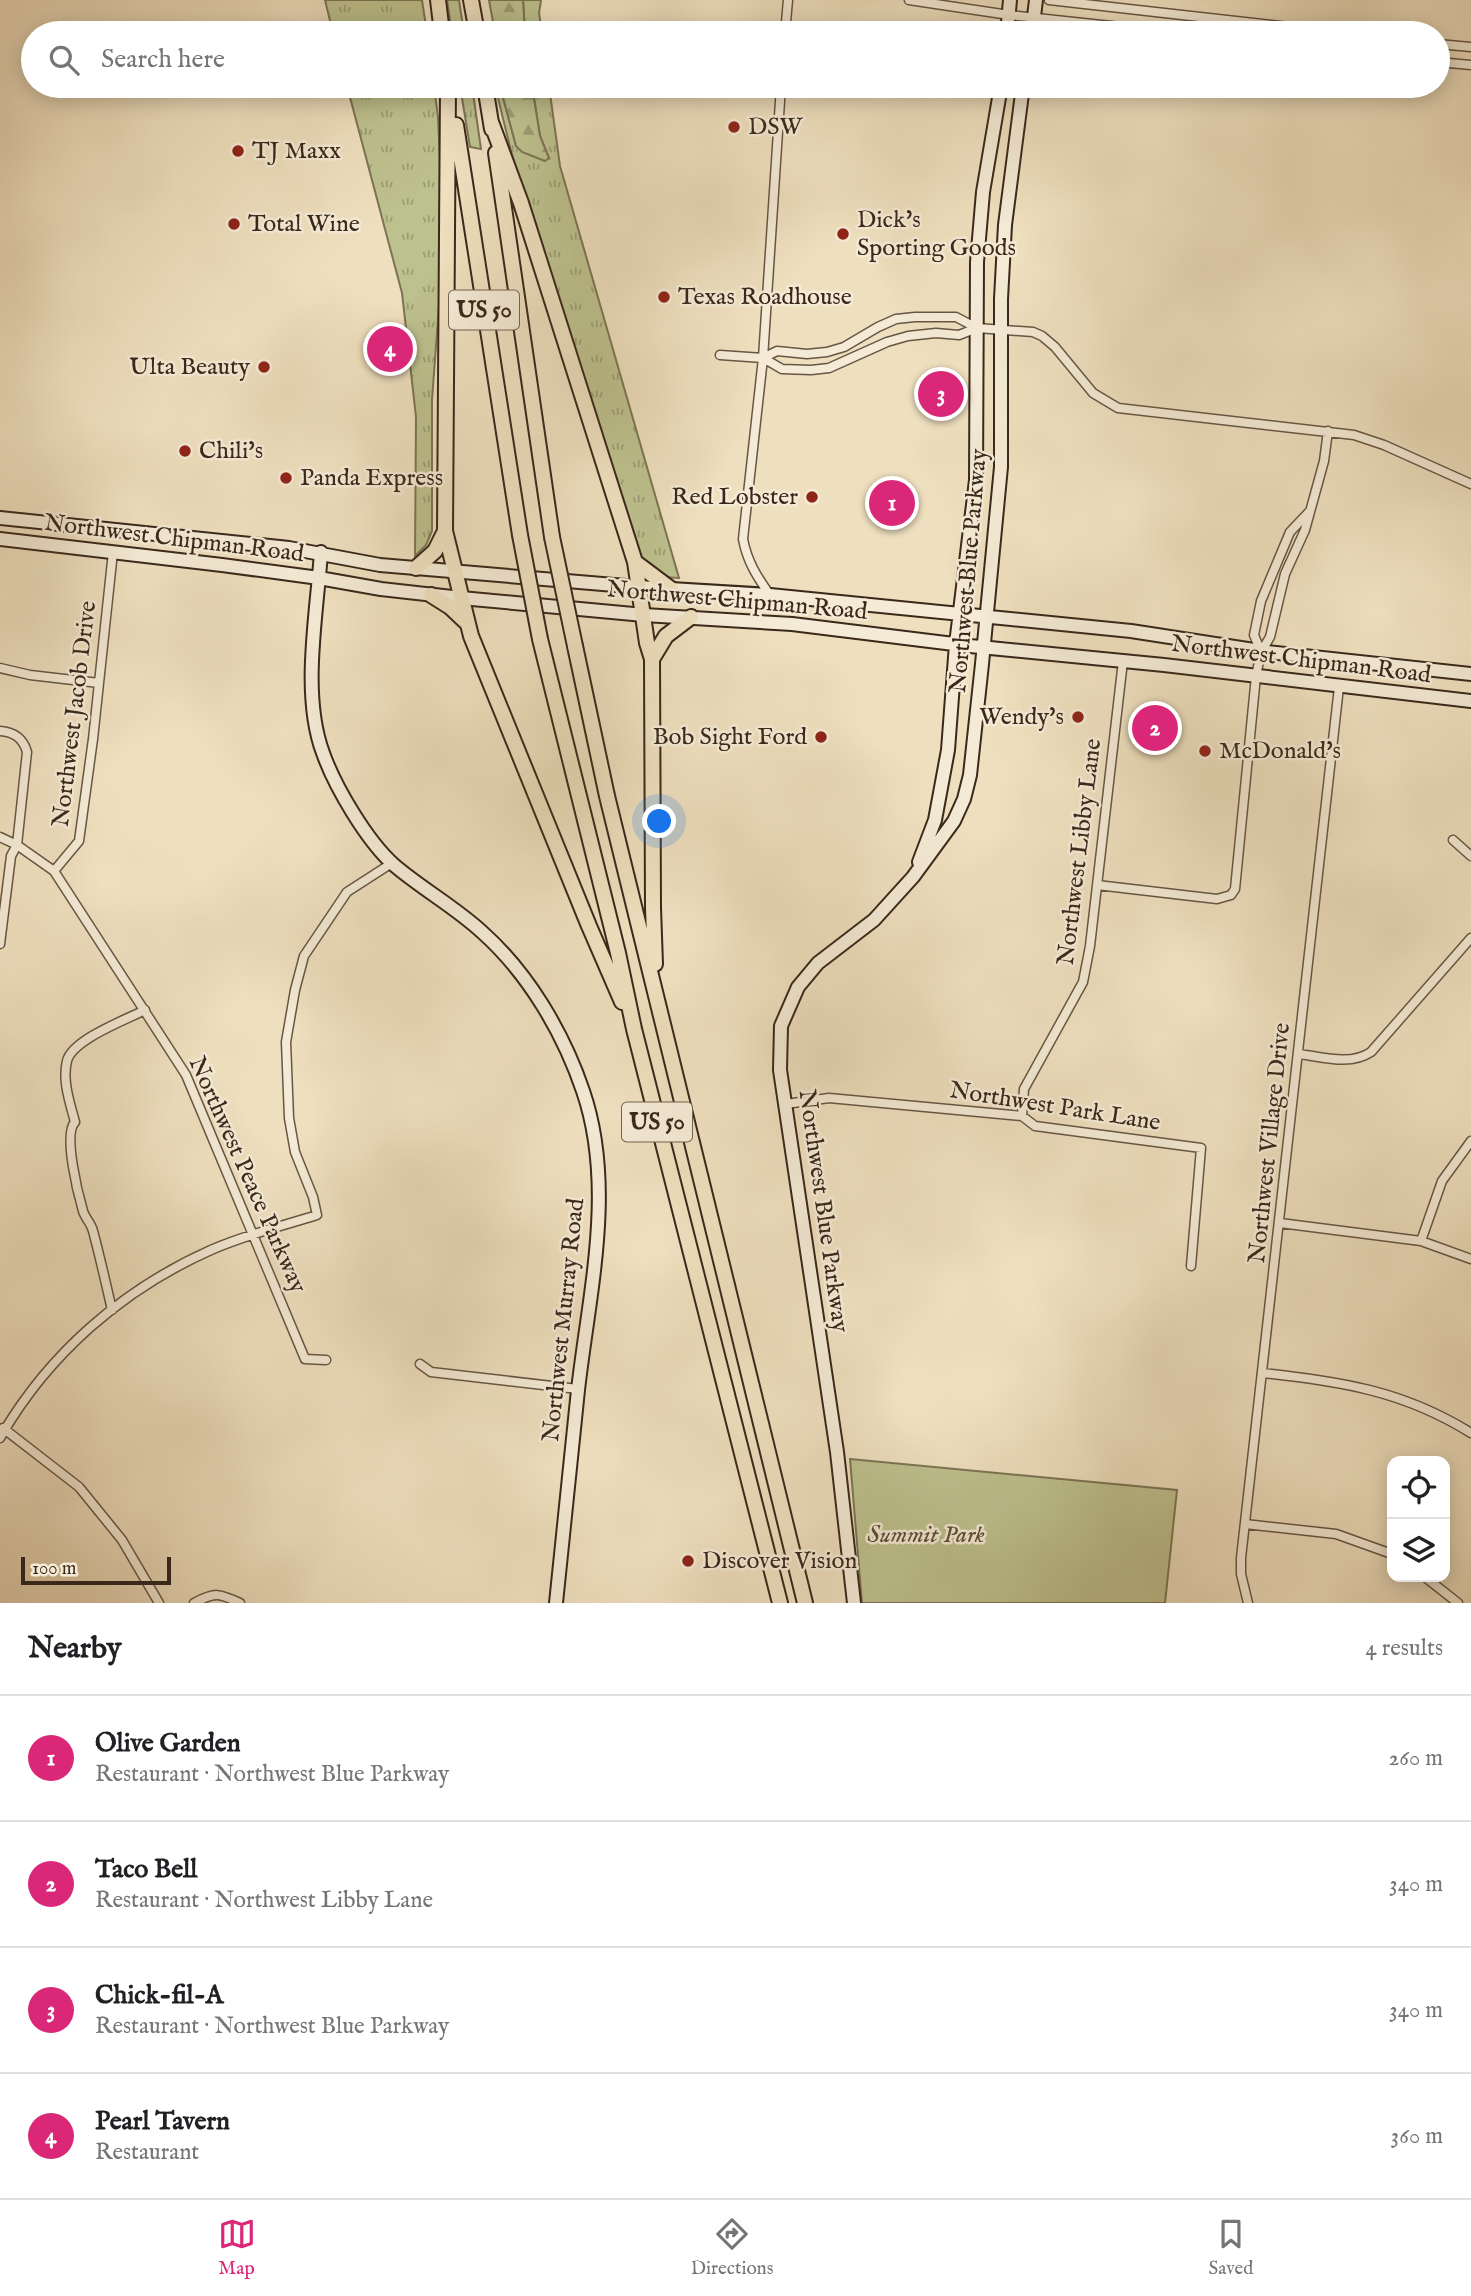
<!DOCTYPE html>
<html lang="en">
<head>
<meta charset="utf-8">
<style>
  body { margin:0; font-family:"IM FELL English",serif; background:#f6f6f6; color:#202124 }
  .controls { position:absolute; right:21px; bottom:21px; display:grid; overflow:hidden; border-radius:14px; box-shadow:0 4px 18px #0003 }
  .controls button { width:63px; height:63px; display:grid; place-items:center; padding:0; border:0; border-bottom:2px solid #e0e0e0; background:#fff; color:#202124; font:35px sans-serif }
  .scale { position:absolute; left:21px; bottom:18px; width:150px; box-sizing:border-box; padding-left:7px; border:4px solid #3a281b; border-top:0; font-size:19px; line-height:24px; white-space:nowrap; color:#3a281b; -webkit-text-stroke:5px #f4ead5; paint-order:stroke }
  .you { position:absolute; left:660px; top:822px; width:24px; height:24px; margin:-18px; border:5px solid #fff; border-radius:50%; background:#1a73e8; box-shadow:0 0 0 10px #1a73e833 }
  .badge { display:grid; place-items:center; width:46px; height:46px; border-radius:50%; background:#db2777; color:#fff; font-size:23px; font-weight:700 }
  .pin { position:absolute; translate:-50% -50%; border:4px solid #fff; box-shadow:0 2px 7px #0006 }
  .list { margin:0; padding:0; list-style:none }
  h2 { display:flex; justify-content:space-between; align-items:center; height:91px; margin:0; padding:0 28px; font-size:30px }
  h2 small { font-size:23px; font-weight:400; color:#757577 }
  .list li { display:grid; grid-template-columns:46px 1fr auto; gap:21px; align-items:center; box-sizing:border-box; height:126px; padding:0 28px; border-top:2px solid #e0e0e0 }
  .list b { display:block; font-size:26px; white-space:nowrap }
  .list p { margin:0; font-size:23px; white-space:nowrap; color:#757577 }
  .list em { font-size:23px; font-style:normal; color:#757577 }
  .icon { flex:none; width:38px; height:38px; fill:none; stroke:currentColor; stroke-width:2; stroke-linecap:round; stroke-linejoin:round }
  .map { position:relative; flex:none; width:1471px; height:1603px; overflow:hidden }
  .search { position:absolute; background:#fff; box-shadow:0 4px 18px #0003; left:21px; right:21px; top:21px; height:77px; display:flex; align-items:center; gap:18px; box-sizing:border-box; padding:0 24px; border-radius:38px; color:#757577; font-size:26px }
  .sheet { height:595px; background:#fff }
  nav { display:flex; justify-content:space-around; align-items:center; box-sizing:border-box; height:98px; border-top:2px solid #e0e0e0; background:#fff; font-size:19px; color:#757577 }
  nav a { display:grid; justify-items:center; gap:4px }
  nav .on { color:#db2777 }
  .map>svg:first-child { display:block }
</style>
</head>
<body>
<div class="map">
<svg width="1471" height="1603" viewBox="0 0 1471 1603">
  <defs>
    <pattern id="grass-tufts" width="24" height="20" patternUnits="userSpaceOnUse" patternTransform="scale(1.75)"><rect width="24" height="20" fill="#bdc18e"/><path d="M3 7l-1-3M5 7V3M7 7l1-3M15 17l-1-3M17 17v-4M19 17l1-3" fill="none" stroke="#9b9d73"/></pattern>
    <pattern id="forest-firs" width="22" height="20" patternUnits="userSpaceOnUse" patternTransform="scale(1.75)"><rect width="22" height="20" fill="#bdc18e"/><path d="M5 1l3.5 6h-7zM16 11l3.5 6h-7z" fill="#9b9d73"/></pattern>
  </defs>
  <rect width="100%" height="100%" fill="#eedfbe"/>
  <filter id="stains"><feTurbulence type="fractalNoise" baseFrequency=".00286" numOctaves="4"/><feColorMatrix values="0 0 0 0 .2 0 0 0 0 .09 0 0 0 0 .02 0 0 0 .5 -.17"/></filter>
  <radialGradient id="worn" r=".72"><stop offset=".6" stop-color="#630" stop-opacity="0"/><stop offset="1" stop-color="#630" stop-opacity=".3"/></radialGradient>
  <path fill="url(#grass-tufts)" stroke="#7c7454" stroke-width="2" d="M 325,0 L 422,0 L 427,33 L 333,33 Z
    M 447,0 L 459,0 L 464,33 L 452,33 Z
    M 523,0 L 541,0 L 539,13 L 542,33 L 525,33 Z
    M 347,86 L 434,86 L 438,117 L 441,181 L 441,279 L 432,400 L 432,531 L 426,545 L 415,556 L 416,417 L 402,293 Z
    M 460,86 L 472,86 L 481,149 L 470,147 Z
    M 495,86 L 500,86 L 516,146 L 549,158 L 540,136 L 532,86 L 549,86 L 560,166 L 679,578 L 660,577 L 643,561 L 637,547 L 512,155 Z"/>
  <path fill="url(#forest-firs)" stroke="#7c7454" stroke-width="2" d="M 489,0 L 523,0 L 525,33 L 495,33 Z
    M 500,86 L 532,86 L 540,136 L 549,158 L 545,161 L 522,152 L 516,146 Z"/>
  <path fill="#bdc18e" stroke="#7c7454" stroke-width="2" d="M 850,1459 L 1177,1490 L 1165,1603 L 862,1603 Z"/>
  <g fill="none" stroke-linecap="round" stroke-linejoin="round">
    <defs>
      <path id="street" d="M 909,0 L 1009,15 L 1177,33
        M 1049,0 L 1342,33
        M 785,33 L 788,0
        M 1438,44 L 1471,47
        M 1438,62 L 1471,65
        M 720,355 L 763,358 L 782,369 L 811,370 L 829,368 L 887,342 L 908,336 L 936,333 L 959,335 L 977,328
        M 763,358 L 777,351 L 807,354 L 827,352 L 844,347 L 878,327 L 896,319 L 915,317 L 956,317 L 977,328 L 1033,332 L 1042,336 L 1055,347 L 1093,393 L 1118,408 L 1354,435 L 1384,445 L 1471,484
        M 770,595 C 757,577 747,561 743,539 L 763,358 L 781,86
        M 1261,652 L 1254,635 L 1261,601 L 1290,532 L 1309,512
        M 0,668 L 30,675 L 99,683
        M 0,731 C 14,732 23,738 27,752 L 17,845 L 11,856 L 0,944
        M 0,837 L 17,845 L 54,871 L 186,1075 L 305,1359 L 326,1360
        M 1453,840 L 1471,856
        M 54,871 L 79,841 L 93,739 L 113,552
        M 1097,885 L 1217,899 L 1231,895 L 1235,889 L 1256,676 L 1261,652 L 1270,637 L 1285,574 L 1305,530 L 1324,461 L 1328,431
        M 1299,1054 C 1323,1057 1350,1066 1371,1052 L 1471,938
        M 786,1104 L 829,1098 L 1022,1116 L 1035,1126 L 1201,1148 L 1191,1266
        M 1022,1116 L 1024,1089 L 1083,982 L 1090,946 L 1123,661
        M 1280,1223 L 1421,1241 L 1471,1259
        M 1421,1241 L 1442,1181 L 1471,1141
        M 112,1310 C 106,1284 100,1257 93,1231 C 91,1223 85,1218 83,1211 C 78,1194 63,1134 75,1122 C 70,1103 62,1081 67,1061 C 72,1040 125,1020 145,1010
        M 420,1364 L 431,1372 L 578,1389
        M 1263,1373 C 1341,1382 1402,1390 1471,1433
        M 3,1428 L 79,1487 L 122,1540 L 159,1603
        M 0,1438 C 48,1354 123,1289 211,1250 C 245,1235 282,1226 317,1215 L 313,1197 L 295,1152 L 289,1118 L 286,1042 L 295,990 L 304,956 L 347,892 L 392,863
        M 1245,1524 L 1336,1534 L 1392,1554
        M 1425,1577 L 1458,1603
        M 194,1603 C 215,1592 219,1593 240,1603
        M 1248,1603 L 1241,1574 L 1241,1558 L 1339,687"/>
      <path id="secondary" d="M 1007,33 L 1010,0
        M 1032,33 L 1036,0
        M 0,518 L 289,548 L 380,565 L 638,587 L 770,595 L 1131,631 L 1267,652 L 1471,674
        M 0,539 L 222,565 L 319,578 L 381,589 L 461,598 L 644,615 L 792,624 L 970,646 L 1164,665 L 1471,701
        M 321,552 C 317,614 301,694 323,753 C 335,787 367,841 394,865 C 422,889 455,907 482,932 C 528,973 563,1032 583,1091 C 616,1187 589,1293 578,1390 C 570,1461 563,1532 556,1603
        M 919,862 L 935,820 L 948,750 L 956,644 L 976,480 L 977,262 L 983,192 L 1001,86
        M 854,1603 L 837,1452 L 780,1070 L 781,1026 L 798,987 L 818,963 L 874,920 L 913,877 L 954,821 L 964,799 L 970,775 L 982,664 L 1001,467 L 1001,299 L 1005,225 L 1023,86"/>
      <path id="highway" d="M 438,0 L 442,33
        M 471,0 L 477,33
        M 448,86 L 445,531 L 471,636 L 589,926 L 622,1002
        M 485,86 L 492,129
        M 491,122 L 521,203 L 635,562 L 647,643 L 652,659 L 653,908 L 655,964
        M 456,125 L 520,535
        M 496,153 L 552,537
        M 635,562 L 671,589
        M 416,568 L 435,551 L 445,531
        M 431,595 L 450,607 L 468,624
        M 540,639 L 618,953 L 634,1029 L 780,1603
        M 575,646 L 607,796 L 805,1603
        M 652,659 L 666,636 L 691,617"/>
    </defs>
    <use href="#street" stroke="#675644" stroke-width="11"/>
    <use href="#secondary" stroke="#3a281b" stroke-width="16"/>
    <use href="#highway" stroke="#3a281b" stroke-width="18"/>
    <use href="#street" stroke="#f4ead5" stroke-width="8"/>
    <use href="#secondary" stroke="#f4ead5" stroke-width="12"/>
    <use href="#highway" stroke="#eedfbe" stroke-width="14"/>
    <defs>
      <path id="highway-bridge" d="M 520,535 L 540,639
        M 552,537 L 575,646"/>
    </defs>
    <use href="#highway-bridge" stroke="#3a281b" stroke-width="18" stroke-linecap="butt"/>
    <use href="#highway-bridge" stroke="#eedfbe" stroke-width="14"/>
  </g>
  <g fill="#8f2418" stroke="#f4ead5" stroke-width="2.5">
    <circle cx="734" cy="127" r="7"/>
    <circle cx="238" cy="151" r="7"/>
    <circle cx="234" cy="224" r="7"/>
    <circle cx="843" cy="234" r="7"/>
    <circle cx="664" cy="297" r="7"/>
    <circle cx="264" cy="367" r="7"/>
    <circle cx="185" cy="451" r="7"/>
    <circle cx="286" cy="478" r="7"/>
    <circle cx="812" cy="497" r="7"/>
    <circle cx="1078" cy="717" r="7"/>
    <circle cx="821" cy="737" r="7"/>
    <circle cx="1205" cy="751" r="7"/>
    <circle cx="688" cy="1561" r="7"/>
  </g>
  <g text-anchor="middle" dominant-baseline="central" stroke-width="5" stroke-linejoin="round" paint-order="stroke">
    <g fill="#f4ead5" stroke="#726253" stroke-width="2">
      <rect x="449" y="290.5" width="70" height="39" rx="5"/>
      <rect x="622" y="1102.5" width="70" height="39" rx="5"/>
    </g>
    <g font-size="23" font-weight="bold" fill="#3a281b">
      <text x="484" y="310">US 50</text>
      <text x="657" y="1122">US 50</text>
    </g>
    <g font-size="24" fill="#3a281b" stroke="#f4ead5" text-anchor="start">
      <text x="748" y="127">DSW</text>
      <text x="252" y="151">TJ Maxx</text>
      <text x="857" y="220">Dick's<tspan x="857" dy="28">Sporting Goods</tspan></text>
      <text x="248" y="224">Total Wine</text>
      <text x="678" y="297">Texas Roadhouse</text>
      <text x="250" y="367" text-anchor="end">Ulta Beauty</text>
      <text x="199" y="451">Chili's</text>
      <text x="300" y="478">Panda Express</text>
      <text x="798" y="497" text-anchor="end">Red Lobster</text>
      <text x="1064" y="717" text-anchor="end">Wendy's</text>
      <text x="807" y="737" text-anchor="end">Bob Sight Ford</text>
      <text x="1219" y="751">McDonald's</text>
      <text x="702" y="1561">Discover Vision</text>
    </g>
    <g font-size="24" fill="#3a281b" stroke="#f4ead5">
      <text transform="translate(174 539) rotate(7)">Northwest Chipman Road</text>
      <text transform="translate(969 571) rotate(-85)">Northwest Blue Parkway</text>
      <text transform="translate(737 601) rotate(5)">Northwest Chipman Road</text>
      <text transform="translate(1301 660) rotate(7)">Northwest Chipman Road</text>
      <text transform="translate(75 714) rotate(-83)">Northwest Jacob Drive</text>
      <text transform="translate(1080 852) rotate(-83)">Northwest Libby Lane</text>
      <text transform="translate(1055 1107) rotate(9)">Northwest Park Lane</text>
      <text transform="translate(1270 1143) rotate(-84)">Northwest Village Drive</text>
      <text transform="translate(247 1175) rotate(66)">Northwest Peace Parkway</text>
      <text transform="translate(823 1211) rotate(82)">Northwest Blue Parkway</text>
      <text transform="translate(564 1320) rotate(-84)">Northwest Murray Road</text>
    </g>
    <g font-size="24" font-style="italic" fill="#5b4e38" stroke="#f4ead5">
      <text x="926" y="1535">Summit Park</text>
    </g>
  </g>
  <rect width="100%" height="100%" filter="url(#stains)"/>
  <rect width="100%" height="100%" fill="url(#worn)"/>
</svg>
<div class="controls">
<button><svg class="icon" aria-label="locate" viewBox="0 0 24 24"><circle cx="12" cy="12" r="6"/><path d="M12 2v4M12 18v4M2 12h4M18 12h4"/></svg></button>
<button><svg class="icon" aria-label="layers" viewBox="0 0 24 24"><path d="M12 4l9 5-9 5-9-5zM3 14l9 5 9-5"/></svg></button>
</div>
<div class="scale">100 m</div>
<div class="you"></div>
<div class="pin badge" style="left:892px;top:503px">1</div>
<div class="pin badge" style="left:1155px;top:728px">2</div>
<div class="pin badge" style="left:941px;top:394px">3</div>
<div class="pin badge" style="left:390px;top:349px">4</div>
<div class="search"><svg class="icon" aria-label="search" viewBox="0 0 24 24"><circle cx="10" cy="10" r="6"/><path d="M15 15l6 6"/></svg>Search here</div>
</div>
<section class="sheet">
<h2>Nearby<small>4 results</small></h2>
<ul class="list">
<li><span class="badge">1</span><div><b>Olive Garden</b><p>Restaurant · Northwest Blue Parkway</p></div><em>260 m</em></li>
<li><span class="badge">2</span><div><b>Taco Bell</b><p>Restaurant · Northwest Libby Lane</p></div><em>340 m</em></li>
<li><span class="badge">3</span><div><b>Chick-fil-A</b><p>Restaurant · Northwest Blue Parkway</p></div><em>340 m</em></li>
<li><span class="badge">4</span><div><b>Pearl Tavern</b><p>Restaurant</p></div><em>360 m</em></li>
</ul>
</section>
<nav>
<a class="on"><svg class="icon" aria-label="map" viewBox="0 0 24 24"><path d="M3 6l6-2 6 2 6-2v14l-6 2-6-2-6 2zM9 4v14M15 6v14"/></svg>Map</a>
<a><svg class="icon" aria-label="directions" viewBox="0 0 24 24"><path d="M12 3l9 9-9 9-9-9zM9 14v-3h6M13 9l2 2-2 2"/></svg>Directions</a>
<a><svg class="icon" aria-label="saved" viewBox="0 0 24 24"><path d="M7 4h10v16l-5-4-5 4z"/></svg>Saved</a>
</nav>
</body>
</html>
